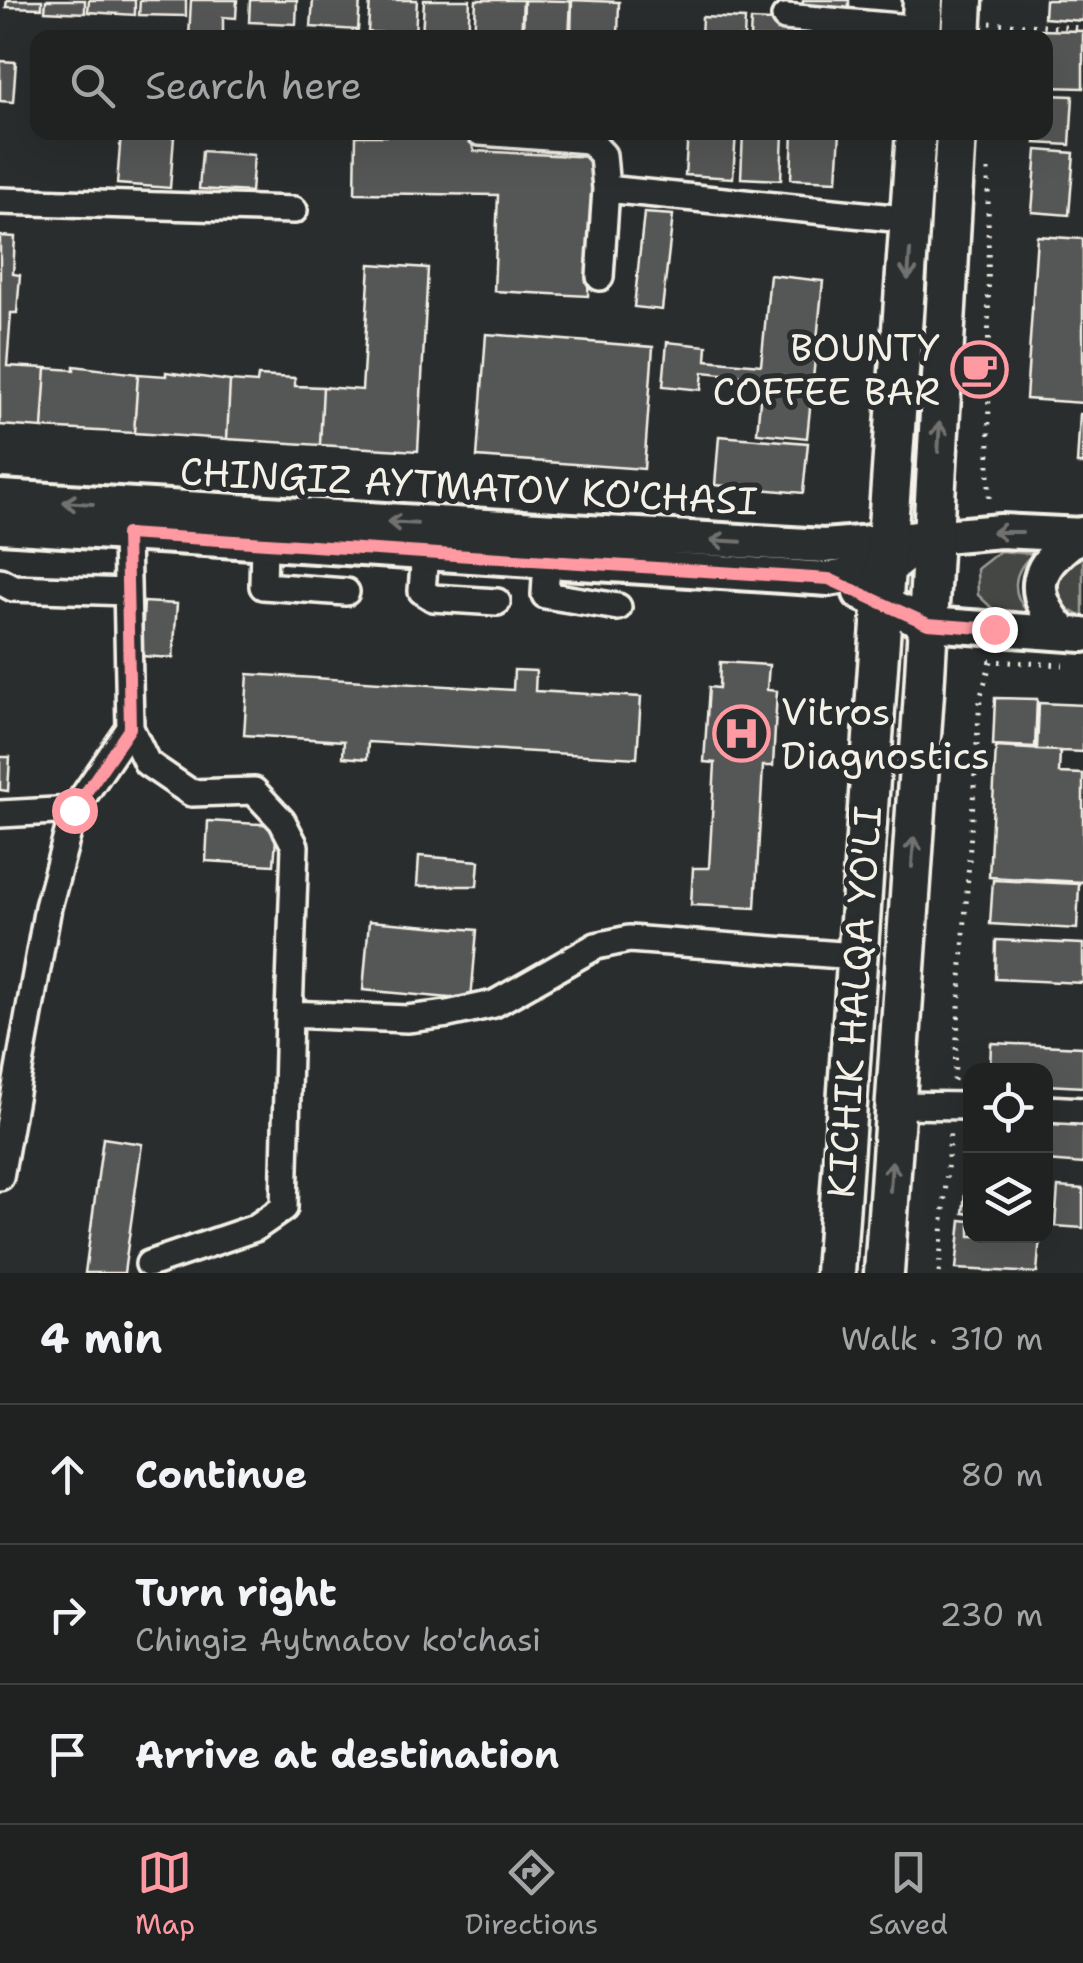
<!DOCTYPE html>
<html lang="en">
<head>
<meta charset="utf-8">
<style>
  body { margin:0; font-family:"Shantell Sans",sans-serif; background:#282a2a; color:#f1f3f6 }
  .controls { position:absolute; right:30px; bottom:30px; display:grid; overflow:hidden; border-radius:20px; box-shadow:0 10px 40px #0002 }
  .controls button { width:90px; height:90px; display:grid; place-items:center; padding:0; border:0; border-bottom:2px solid #3d3f40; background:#202222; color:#f1f3f6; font:50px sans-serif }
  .stop { position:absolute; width:30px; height:30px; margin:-22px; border:8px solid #ff9aa2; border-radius:50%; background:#fff }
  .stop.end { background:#ff9aa2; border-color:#fff; box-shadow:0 2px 10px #0008 }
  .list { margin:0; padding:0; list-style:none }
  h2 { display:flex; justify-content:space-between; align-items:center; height:130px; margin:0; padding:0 40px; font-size:42px }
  h2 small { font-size:32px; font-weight:400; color:#a2a4a5 }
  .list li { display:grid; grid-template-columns:65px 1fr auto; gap:30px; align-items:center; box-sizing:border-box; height:140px; padding:0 40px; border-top:2px solid #3d3f40 }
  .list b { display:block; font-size:38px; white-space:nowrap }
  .list p { margin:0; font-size:32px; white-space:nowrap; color:#a2a4a5 }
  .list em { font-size:32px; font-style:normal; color:#a2a4a5 }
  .icon { flex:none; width:55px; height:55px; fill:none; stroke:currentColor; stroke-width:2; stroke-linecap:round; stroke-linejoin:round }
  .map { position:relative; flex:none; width:1083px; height:1273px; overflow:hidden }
  .search { position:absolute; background:#202222; box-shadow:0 10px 40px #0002; left:30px; right:30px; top:30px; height:110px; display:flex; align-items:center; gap:25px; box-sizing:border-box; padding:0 35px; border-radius:20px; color:#a2a4a5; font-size:38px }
  .sheet { height:550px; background:#202222 }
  nav { display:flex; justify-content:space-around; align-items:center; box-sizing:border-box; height:140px; border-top:2px solid #3d3f40; background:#202222; font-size:28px; color:#a2a4a5 }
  nav a { display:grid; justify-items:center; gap:5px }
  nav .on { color:#ff9aa2 }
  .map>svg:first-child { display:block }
</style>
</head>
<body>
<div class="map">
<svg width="1083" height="1273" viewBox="0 0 1083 1273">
  <rect width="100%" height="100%" fill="#2a2d2e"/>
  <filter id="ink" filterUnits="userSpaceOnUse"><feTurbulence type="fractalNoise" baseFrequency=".01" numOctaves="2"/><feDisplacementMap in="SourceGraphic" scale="20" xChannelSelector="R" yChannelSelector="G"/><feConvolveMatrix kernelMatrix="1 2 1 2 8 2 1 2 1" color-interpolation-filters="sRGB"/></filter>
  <g filter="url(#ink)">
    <path fill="#444645" stroke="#9c9c96" stroke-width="2.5" d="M 1000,551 L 1033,554 C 1012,572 1010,593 1029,614 L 996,612 L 978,595 L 977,569 Z
      M 1083,557 L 1083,617 L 1062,606 L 1056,588 L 1062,570 Z"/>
    <path fill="#555756" stroke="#f4f1e8" stroke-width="2.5" d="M 7,0 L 42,0 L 42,8 L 6,7 Z
      M 46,0 L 85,0 L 85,13 L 45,11 Z
      M 89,0 L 135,0 L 135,15 L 88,12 Z
      M 140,0 L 186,0 L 186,16 L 139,15 Z
      M 191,0 L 237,0 L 236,18 L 223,17 L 223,38 L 189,38 Z
      M 250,0 L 297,0 L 296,24 L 249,22 Z
      M 313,0 L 360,0 L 358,30 L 311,27 Z
      M 370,0 L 417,0 L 415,35 L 368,32 Z
      M 424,0 L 470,0 L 468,38 L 422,38 Z
      M 476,0 L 523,0 L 521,38 L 474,38 Z
      M 524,0 L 571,1 L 569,38 L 523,38 Z
      M 572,0 L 619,2 L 618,38 L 571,38 Z
      M 803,0 L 849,0 L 849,10 L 803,8 Z
      M 1045,0 L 1083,0 L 1083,21 L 1044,18 Z
      M 702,17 L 745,19 L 744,38 L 701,38 Z
      M 751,20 L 794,22 L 793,38 L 750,38 Z
      M 806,26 L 849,28 L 849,38 L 805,38 Z
      M 1037,30 L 1083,31 L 1083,88 L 1046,87 L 1046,38 L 1037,38 Z
      M 0,61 L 16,62 L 13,102 L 0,101 Z
      M 1046,95 L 1073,96 L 1070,145 L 1035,143 L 1036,132 L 1046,132 Z
      M 386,132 L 472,140 L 474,151 L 593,157 L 588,296 L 494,291 L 498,195 L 355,193 L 356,136 L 386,136 Z
      M 688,132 L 736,132 L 733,178 L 685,175 Z
      M 743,132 L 783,132 L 781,180 L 741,178 Z
      M 793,132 L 840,132 L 837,181 L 791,179 Z
      M 121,133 L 174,137 L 170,188 L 117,184 Z
      M 1037,150 L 1074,153 L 1069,215 L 1032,212 Z
      M 202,151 L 254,155 L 251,192 L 199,189 Z
      M 644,213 L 673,215 L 662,310 L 634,307 Z
      M 0,236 L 15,237 L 13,274 L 20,275 L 17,313 L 11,313 L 7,366 L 46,368 L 42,428 L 0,425 Z
      M 1037,236 L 1083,239 L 1083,403 L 1026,399 Z
      M 370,264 L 428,268 L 418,451 L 320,445 L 323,387 L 362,390 Z
      M 770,275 L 823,281 L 807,438 L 757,433 L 762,378 L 703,372 L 701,390 L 663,386 L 667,342 L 707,346 L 706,360 L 761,365 Z
      M 486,334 L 653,347 L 644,469 L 477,457 Z
      M 74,366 L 138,374 L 134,433 L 42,428 L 46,368 L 74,370 Z
      M 166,372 L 230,381 L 227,439 L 134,433 L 138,374 L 166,376 Z
      M 258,376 L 295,378 L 295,386 L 323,387 L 320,445 L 227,439 L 230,381 L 257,383 Z
      M 1080,414 L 1083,414 L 1083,464 L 1077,464 Z
      M 719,436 L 808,443 L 803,493 L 715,485 Z
      M 144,602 L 177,604 L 173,658 L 141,656 Z
      M 720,662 L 769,665 L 767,690 L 777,691 L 773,766 L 763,766 L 755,908 L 691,905 L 693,868 L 709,868 L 715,763 L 704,762 L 709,687 L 719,688 Z
      M 514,670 L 536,671 L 535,691 L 641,697 L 637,758 L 368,742 L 367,759 L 343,757 L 344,741 L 244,735 L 248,674 L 513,690 Z
      M 995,698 L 1037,699 L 1035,747 L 993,745 Z
      M 1039,703 L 1083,705 L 1083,752 L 1037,750 Z
      M 996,747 L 1060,751 L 1059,773 L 1083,774 L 1083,882 L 989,877 Z
      M 0,757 L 10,757 L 8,791 L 0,790 Z
      M 208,821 L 277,825 L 274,865 L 206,861 Z
      M 419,856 L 479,861 L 477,886 L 417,886 Z
      M 993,880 L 1079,884 L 1077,929 L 990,924 Z
      M 369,921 L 477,930 L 471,1000 L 363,990 Z
      M 996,940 L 1083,944 L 1083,983 L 995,979 Z
      M 991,1043 L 1083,1047 L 1083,1087 L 1046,1085 L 1046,1070 L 990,1070 Z
      M 1046,1119 L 1083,1121 L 1083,1164 L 1046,1161 Z
      M 103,1138 L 142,1144 L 124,1273 L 85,1273 Z
      M 967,1173 L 970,1174 L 970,1214 L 963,1213 Z
      M 1058,1187 L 1083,1189 L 1083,1228 L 1055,1226 Z
      M 961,1220 L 970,1221 L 970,1236 L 1040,1236 L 1037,1273 L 956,1269 Z"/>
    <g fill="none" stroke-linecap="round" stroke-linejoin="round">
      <defs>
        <path id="minor" d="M 785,17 L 921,29
          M 480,132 L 589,140 L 603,155 L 606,189 L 913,220
          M 0,201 L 294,210
          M 600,277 L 606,189
          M 126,534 L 130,728 L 147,763 L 191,793 L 254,791 L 282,821 L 295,846 L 289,1014
          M 264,543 L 263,586 L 346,592
          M 425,553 L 422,591 L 433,598 L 497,602
          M 547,560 L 545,595 L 618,607
          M 0,581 L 13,588 L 127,592
          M 0,814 L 74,810
          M 896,1105 L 970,1106
          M 1046,1109 L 1083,1111
          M 0,1177 L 48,907 L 74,810 L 130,728
          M 149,1264 L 255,1228 L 284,1208 L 289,1014 L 407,1019 L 448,1014 L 494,1004 L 596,946 L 629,939 L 855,956"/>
        <path id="major" d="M 0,497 L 824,546 L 1001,531 L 1083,535
          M 0,526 L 829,579 L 888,569 L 902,558
          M 860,593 L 928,624 L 1083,635
          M 1064,633 C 1025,591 1035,565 1081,534"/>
        <path id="highway" d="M 921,38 L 923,0
          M 961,38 L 963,0
          M 835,1273 L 916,132
          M 884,1273 L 924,693 L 956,132"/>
      </defs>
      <use href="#minor" stroke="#f4f1e8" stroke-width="32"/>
      <use href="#major" stroke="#f4f1e8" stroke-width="40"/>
      <use href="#highway" stroke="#f4f1e8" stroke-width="45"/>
      <path stroke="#f4f1e8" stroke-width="5" stroke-dasharray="2.5 8" stroke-linecap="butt" d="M 990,23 L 1083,28
        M 988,170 L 989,498 L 994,502
        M 954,1081 L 980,699 L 991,661 L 1063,665
        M 939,1273 L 950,1131"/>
      <use href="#minor" stroke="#2a2d2e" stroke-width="25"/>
      <use href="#major" stroke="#2a2d2e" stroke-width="32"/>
      <use href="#highway" stroke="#2a2d2e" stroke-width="38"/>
    </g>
    <defs><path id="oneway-shaft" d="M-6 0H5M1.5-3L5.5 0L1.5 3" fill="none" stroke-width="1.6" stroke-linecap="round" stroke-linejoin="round" transform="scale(2.5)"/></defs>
    <g stroke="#71726f">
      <use href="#oneway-shaft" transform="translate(909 265) rotate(94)"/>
      <use href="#oneway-shaft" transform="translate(939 437) rotate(-87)"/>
      <use href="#oneway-shaft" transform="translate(78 503) rotate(-176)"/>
      <use href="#oneway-shaft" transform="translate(402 523) rotate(-177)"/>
      <use href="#oneway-shaft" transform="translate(1007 532) rotate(180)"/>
      <use href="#oneway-shaft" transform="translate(726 541) rotate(-177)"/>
      <use href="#oneway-shaft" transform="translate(913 852) rotate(-86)"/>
      <use href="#oneway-shaft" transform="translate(891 1176) rotate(-86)"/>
    </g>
  </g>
  <g fill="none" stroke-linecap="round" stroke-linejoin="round" filter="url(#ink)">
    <path stroke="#ff9aa2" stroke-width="12" d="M 74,810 L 130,728 L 126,534 L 829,579 L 928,624 L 994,629"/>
  </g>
  <defs>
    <symbol id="cafe-ring" viewBox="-11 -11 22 22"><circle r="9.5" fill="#2a2d2e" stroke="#ff9aa2" stroke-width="1.5"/><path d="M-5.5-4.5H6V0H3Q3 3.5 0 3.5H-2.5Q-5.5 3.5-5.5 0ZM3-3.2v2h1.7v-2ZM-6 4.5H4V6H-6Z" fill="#ff9aa2"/></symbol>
    <symbol id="hospital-ring" viewBox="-11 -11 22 22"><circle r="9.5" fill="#2a2d2e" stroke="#ff9aa2" stroke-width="1.5"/><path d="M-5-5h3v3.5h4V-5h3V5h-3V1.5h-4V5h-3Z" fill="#ff9aa2"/></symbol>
  </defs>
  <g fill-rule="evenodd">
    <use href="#cafe-ring" x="948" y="338" width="63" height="63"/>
    <use href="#hospital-ring" x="710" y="702" width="63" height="63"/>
  </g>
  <g text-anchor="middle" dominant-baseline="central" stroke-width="10" stroke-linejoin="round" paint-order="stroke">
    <g font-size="38" fill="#f4f1e8" stroke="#2a2d2e" text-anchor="end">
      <text x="940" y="347">BOUNTY<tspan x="940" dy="44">COFFEE BAR</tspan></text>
      <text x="781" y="711" text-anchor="start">Vitros<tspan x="781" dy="44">Diagnostics</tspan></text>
    </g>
    <g font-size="38" fill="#f4f1e8" stroke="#2a2d2e">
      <text transform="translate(469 486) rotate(3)">CHINGIZ AYTMATOV KO'CHASI</text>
      <text transform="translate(854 1002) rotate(-86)">KICHIK HALQA YO'LI</text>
    </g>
  </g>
</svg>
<div class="controls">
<button><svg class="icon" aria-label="locate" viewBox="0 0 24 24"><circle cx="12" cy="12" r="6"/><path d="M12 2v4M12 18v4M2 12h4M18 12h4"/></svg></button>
<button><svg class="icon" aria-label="layers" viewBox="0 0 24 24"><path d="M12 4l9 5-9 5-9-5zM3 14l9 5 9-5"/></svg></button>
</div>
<div class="stop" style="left:74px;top:810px"></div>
<div class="stop end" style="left:994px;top:629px"></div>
<div class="search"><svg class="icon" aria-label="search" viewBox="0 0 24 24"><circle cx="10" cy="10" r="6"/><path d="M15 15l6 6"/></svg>Search here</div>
</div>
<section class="sheet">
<h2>4 min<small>Walk · 310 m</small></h2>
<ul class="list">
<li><svg class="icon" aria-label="ahead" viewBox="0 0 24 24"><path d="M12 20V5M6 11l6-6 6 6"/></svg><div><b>Continue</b></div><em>80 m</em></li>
<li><svg class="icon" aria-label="right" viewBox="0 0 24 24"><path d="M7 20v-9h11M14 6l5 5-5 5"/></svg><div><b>Turn right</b><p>Chingiz Aytmatov ko'chasi</p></div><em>230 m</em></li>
<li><svg class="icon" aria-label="arrive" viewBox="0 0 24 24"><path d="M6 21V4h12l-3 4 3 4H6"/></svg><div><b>Arrive at destination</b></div></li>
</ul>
</section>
<nav>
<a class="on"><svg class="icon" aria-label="map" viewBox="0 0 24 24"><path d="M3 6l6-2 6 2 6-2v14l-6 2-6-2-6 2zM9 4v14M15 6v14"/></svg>Map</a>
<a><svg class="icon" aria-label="directions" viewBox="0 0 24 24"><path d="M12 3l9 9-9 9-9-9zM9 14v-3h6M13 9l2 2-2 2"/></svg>Directions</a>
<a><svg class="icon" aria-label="saved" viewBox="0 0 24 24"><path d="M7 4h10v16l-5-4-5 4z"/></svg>Saved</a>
</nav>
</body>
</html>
